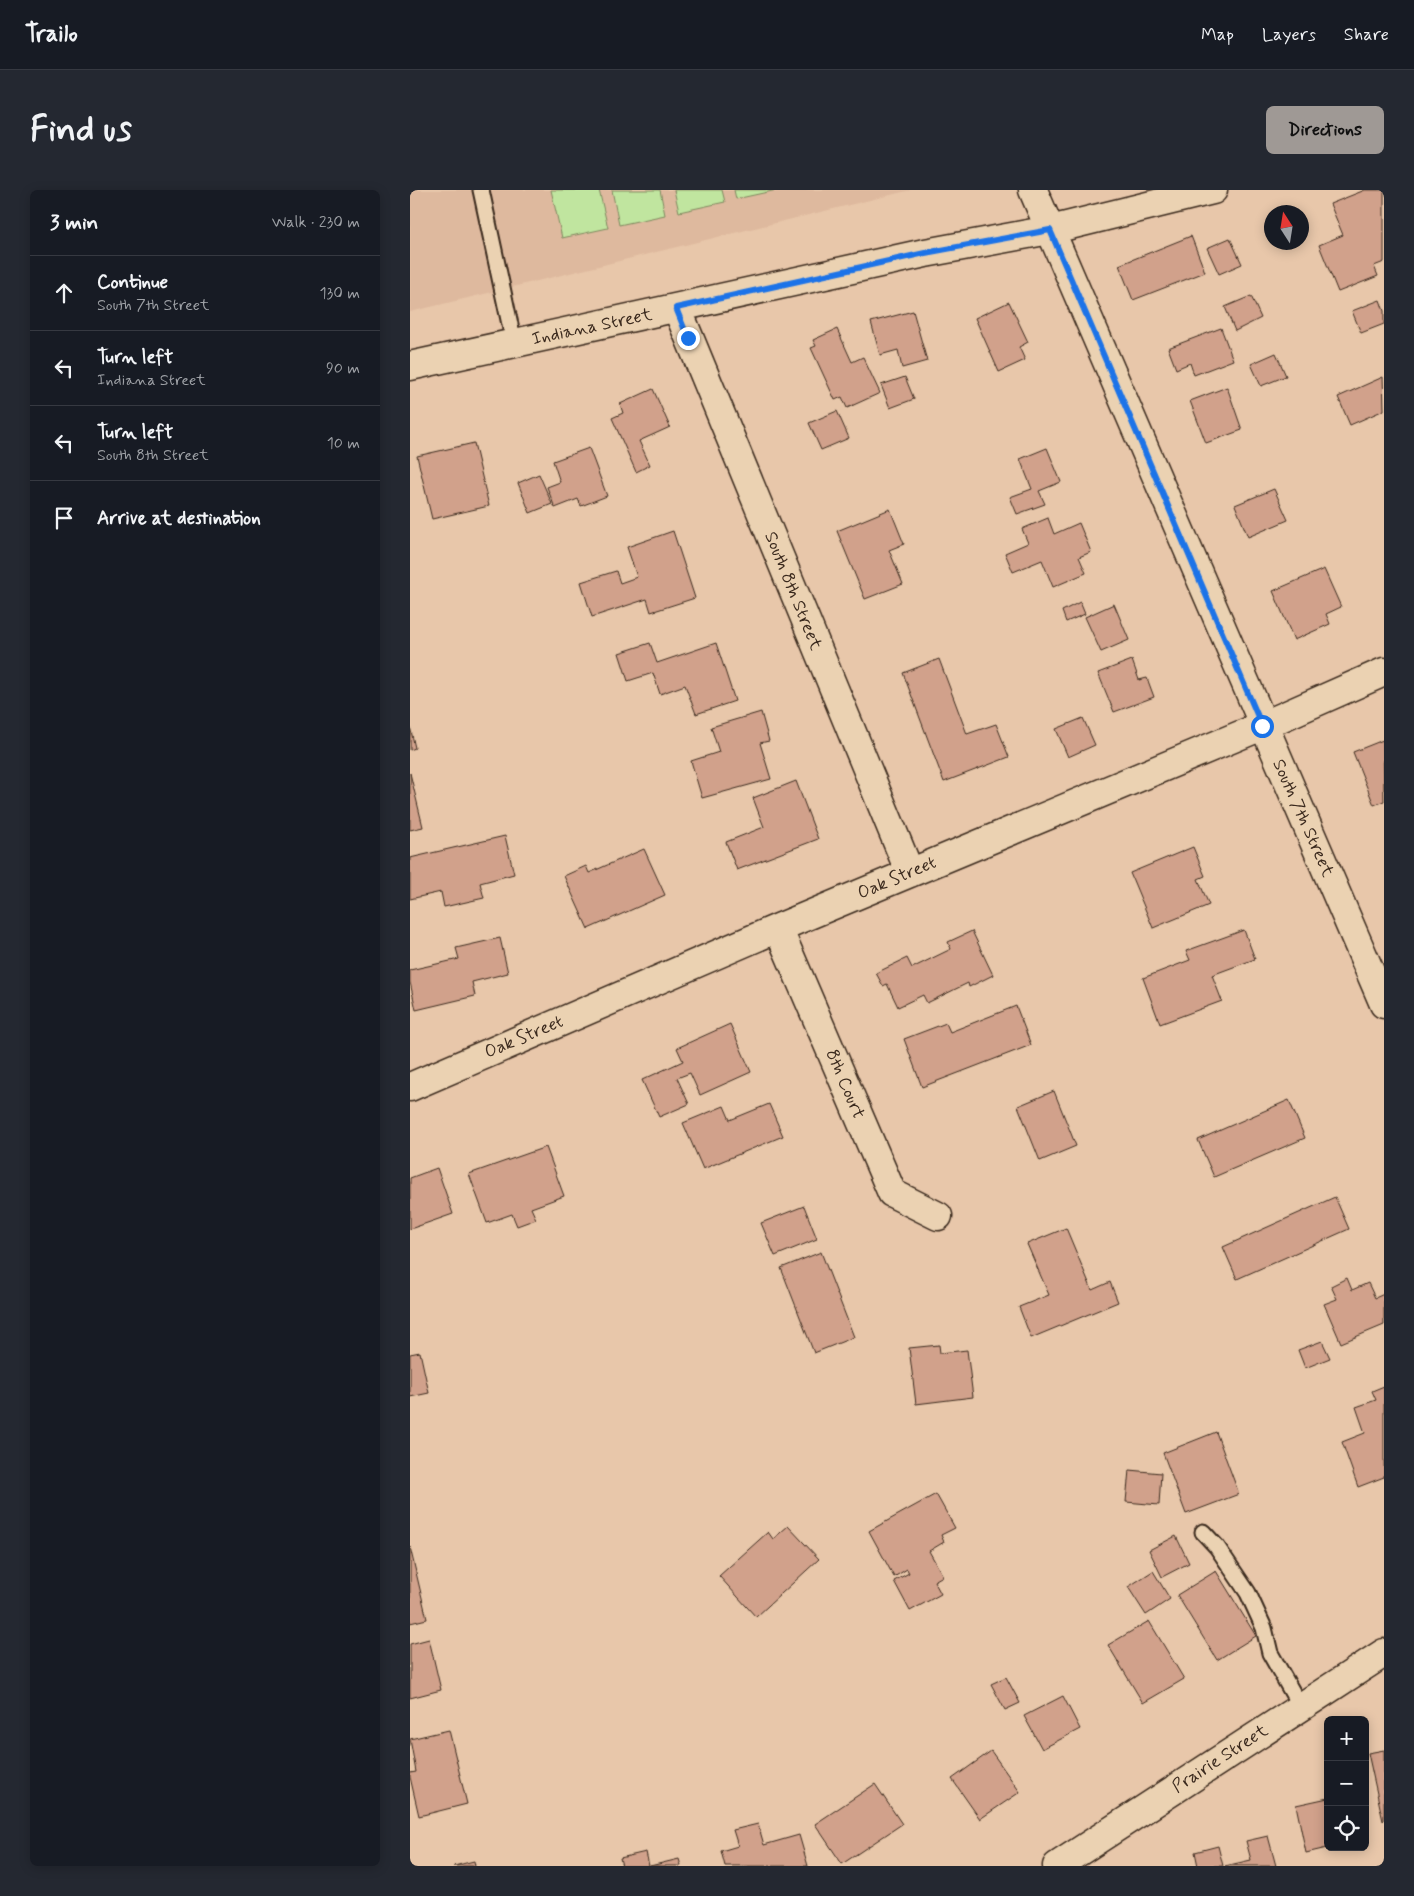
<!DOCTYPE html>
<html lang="en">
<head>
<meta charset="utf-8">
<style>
  body { margin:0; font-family:Mynerve,sans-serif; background:#242831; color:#f1f3f6 }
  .controls { position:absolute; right:15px; bottom:15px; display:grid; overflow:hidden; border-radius:8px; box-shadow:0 2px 12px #0003 }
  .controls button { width:45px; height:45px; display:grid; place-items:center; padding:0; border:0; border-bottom:1px solid #363941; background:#171b24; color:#f1f3f6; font:25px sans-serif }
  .compass { position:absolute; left:854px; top:15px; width:45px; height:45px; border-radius:50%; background:#171b24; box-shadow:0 2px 12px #0003; rotate:348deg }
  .stop { position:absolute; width:15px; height:15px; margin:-11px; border:4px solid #1a73e8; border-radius:50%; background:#fff }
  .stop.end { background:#1a73e8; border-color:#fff; box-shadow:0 1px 5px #0008 }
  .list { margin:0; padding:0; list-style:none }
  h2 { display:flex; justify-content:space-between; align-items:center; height:65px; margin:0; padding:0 20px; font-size:21px }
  h2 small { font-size:16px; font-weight:400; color:#9ea1a6 }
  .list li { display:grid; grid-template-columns:32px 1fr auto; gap:15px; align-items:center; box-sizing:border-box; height:75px; padding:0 20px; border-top:1px solid #363941 }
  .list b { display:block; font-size:19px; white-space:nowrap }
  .list p { margin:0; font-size:16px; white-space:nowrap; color:#9ea1a6 }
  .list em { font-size:16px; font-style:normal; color:#9ea1a6 }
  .icon { flex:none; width:28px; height:28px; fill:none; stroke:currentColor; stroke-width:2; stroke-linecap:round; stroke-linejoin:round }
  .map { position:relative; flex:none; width:974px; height:1676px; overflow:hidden; border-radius:8px }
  header { display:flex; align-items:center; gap:30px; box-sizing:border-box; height:70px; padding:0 25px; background:#171b24; border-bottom:1px solid #363941 }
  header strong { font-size:24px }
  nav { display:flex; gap:28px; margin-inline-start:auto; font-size:18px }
  .intro { display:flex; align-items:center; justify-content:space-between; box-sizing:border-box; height:120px; padding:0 30px }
  h1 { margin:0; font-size:35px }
  .button { padding:12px 22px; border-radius:8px; background:#9f9995; color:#111; font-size:18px; font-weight:700 }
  main { display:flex; gap:30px; padding:0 30px }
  aside { flex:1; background:#171b24; border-radius:8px; box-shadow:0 2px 12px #0003 }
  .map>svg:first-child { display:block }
</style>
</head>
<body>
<header>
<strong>Trailo</strong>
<nav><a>Map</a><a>Layers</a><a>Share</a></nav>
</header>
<div class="intro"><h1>Find us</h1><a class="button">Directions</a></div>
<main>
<aside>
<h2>3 min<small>Walk · 230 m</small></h2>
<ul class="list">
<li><svg class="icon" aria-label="ahead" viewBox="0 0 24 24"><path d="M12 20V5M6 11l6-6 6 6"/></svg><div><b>Continue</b><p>South 7th Street</p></div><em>130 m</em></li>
<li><svg class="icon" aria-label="left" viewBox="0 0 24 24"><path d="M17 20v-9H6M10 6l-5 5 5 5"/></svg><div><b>Turn left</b><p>Indiana Street</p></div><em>90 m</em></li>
<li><svg class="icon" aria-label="left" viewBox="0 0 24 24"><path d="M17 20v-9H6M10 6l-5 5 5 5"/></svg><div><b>Turn left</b><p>South 8th Street</p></div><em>10 m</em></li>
<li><svg class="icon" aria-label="arrive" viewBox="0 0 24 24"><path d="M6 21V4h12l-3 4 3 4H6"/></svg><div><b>Arrive at destination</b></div></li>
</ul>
</aside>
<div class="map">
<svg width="974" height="1676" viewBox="0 0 974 1676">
  <rect width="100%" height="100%" fill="#e8c7aa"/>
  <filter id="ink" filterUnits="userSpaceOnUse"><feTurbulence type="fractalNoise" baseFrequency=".02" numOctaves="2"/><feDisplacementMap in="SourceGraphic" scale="10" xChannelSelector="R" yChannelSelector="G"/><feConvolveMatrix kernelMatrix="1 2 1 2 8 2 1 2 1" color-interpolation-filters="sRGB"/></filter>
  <g filter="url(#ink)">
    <path fill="#deb99e" d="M 0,0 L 501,0 L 0,122 Z"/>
    <path fill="#c0e59f" stroke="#7e885e" d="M 141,0 L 189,0 L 198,38 L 152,48 Z
      M 202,0 L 250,0 L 255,25 L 209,35 Z
      M 264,0 L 312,0 L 315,12 L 269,22 Z
      M 324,0 L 367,0 L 326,9 Z"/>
    <path fill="#d1a18b" stroke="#3b2a1e" d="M 955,0 L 974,0 L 974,72 L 964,76 L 968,86 L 928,102 L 909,55 L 933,45 L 920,14 Z
      M 781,46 L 795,82 L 723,110 L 709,75 Z
      M 820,48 L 832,74 L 809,84 L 797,58 Z
      M 841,106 L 851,128 L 825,141 L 815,117 Z
      M 970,110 L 974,121 L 974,134 L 951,143 L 942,121 Z
      M 599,112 L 618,152 L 609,157 L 615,170 L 589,182 L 565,128 Z
      M 503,121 L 517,171 L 492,178 L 488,160 L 470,165 L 461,132 Z
      M 811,138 L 823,170 L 784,185 L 780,173 L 766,179 L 758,158 Z
      M 427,139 L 442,172 L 453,167 L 470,203 L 437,218 L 432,207 L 425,210 L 401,158 L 406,156 L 403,150 Z
      M 866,163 L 876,186 L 851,196 L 841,174 Z
      M 495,187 L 504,209 L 480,218 L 471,195 Z
      M 973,187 L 974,220 L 940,235 L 928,207 Z
      M 817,197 L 832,240 L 796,253 L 780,211 Z
      M 243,199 L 260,237 L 229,251 L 240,275 L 226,282 L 202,228 L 213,223 L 210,214 Z
      M 427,221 L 439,248 L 411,260 L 399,233 Z
      M 64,253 L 79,316 L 22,329 L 7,266 Z
      M 179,258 L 197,306 L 171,316 L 168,309 L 145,318 L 137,297 L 150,292 L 143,271 Z
      M 637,258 L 651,292 L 629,301 L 635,314 L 607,324 L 600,307 L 622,299 L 610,269 Z
      M 129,284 L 142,314 L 120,323 L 108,293 Z
      M 864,299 L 878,330 L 838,347 L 825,315 Z
      M 480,319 L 494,354 L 479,360 L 493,394 L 455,409 L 427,341 Z
      M 638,328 L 644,344 L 669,333 L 681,362 L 669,367 L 676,383 L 643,397 L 632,370 L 603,382 L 595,363 L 618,353 L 612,339 Z
      M 263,341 L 285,408 L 241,422 L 237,409 L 182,427 L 171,392 L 206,381 L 210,393 L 227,387 L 217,357 Z
      M 914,379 L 931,417 L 916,424 L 920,434 L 884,450 L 863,401 Z
      M 670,412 L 675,424 L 656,432 L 652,421 Z
      M 704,414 L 719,450 L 691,462 L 675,427 Z
      M 240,453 L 247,473 L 306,453 L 325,511 L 286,524 L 275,495 L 250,504 L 243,483 L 218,491 L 209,463 Z
      M 529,469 L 557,544 L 586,534 L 599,567 L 534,592 L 493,483 Z
      M 722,470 L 729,490 L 737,488 L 744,507 L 704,522 L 688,483 Z
      M 351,522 L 359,551 L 350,553 L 361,589 L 292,608 L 281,571 L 309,562 L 301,537 Z
      M 673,528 L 685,555 L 658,567 L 646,539 Z
      M 0,536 L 5,558 L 0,560 Z
      M 973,550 L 974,611 L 964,615 L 943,562 Z
      M 0,583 L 13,637 L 0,640 Z
      M 386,591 L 408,649 L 327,680 L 316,652 L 354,637 L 343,608 Z
      M 95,646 L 104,684 L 70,693 L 74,708 L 34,717 L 31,702 L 0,709 L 0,668 Z
      M 783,657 L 795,686 L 788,689 L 799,715 L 743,738 L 720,683 Z
      M 234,659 L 255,705 L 178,739 L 154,686 L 176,676 L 179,683 Z
      M 834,740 L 845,769 L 802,785 L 812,811 L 750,834 L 733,788 L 780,770 L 776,761 Z
      M 562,741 L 583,785 L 559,797 L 558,793 L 517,813 L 513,805 L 488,817 L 477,794 L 473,796 L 466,783 L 497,768 L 502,778 L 541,759 L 538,752 Z
      M 90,748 L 98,783 L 62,792 L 65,806 L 6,820 L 0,792 L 0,780 L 49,769 L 46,758 Z
      M 606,816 L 621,855 L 512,897 L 494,849 L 536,833 L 540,842 Z
      M 320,834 L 341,882 L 290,905 L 280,883 L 267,888 L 279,914 L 249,927 L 232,890 L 273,871 L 267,858 Z
      M 644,901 L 666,956 L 630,971 L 608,916 Z
      M 879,910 L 895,948 L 804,987 L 788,950 Z
      M 359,914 L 373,946 L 293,979 L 273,933 L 314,916 L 320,930 Z
      M 136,957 L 154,1006 L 121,1018 L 126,1029 L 107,1036 L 102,1024 L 77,1033 L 59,984 Z
      M 27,978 L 43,1024 L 0,1039 L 0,988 Z
      M 925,1007 L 939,1039 L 827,1089 L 813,1057 Z
      M 394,1016 L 407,1049 L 365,1066 L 351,1033 Z
      M 656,1038 L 682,1100 L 700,1092 L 708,1112 L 621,1148 L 609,1117 L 639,1105 L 617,1054 Z
      M 411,1062 L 444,1147 L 404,1163 L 371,1078 Z
      M 937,1088 L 942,1100 L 958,1093 L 965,1108 L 974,1104 L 974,1135 L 931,1153 L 914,1114 L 927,1109 L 921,1096 Z
      M 912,1151 L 920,1168 L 895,1178 L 888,1160 Z
      M 529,1155 L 530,1163 L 557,1160 L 563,1207 L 506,1214 L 499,1158 Z
      M 10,1162 L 19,1203 L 0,1207 L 0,1164 Z
      M 974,1196 L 974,1287 L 948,1297 L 932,1252 L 955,1243 L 946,1217 L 966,1210 L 962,1201 Z
      M 806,1242 L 829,1304 L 776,1324 L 753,1263 Z
      M 719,1280 L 751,1283 L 749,1315 L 716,1312 Z
      M 526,1304 L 545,1338 L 531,1345 L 534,1352 L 519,1361 L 533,1386 L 524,1391 L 531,1404 L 500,1421 L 484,1391 L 499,1383 L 497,1379 L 484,1387 L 459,1341 Z
      M 378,1336 L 409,1369 L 346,1427 L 309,1386 L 358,1342 L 363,1349 Z
      M 766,1346 L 779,1373 L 752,1387 L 739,1360 Z
      M 0,1357 L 17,1429 L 0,1433 Z
      M 743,1381 L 760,1409 L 736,1425 L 718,1397 Z
      M 806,1381 L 846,1446 L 807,1470 L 767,1405 Z
      M 739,1431 L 774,1489 L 733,1513 L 698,1455 Z
      M 19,1449 L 31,1500 L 0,1508 L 0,1454 Z
      M 596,1487 L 610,1513 L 595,1520 L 581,1494 Z
      M 653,1506 L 670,1539 L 632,1559 L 614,1526 Z
      M 39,1540 L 57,1614 L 9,1626 L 0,1587 L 0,1583 L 6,1582 L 0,1549 Z
      M 974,1560 L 974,1630 L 973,1631 L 958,1563 Z
      M 581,1561 L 610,1602 L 570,1629 L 542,1589 Z
      M 465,1594 L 492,1634 L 432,1674 L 405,1634 Z
      M 918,1608 L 918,1657 L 921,1657 L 896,1663 L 886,1615 Z
      M 348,1634 L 354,1655 L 389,1645 L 398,1676 L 315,1676 L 311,1661 L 328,1656 L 323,1640 Z
      M 858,1646 L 866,1676 L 815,1676 L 841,1670 L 836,1651 Z
      M 808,1656 L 813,1676 L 788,1676 L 785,1662 Z
      M 236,1662 L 239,1676 L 212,1676 L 210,1668 Z
      M 269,1669 L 271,1676 L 240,1676 Z
      M 64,1671 L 65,1676 L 44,1676 Z"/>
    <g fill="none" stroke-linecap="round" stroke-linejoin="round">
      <defs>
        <path id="service" d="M 71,0 L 104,153
          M 793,1342 L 807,1357 L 838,1403 L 854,1438 L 860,1463 L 890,1516"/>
        <path id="minor" d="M 623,0 L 974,814
          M 267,118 L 500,683
          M 0,176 L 515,63 L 640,40 L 803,0
          M 368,738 L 482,1003 L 528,1026
          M 0,897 L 368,738 L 852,536 L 974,482"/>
        <path id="tertiary" d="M 647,1676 L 974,1463"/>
      </defs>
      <use href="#service" stroke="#3b2a1e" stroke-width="19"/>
      <use href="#minor" stroke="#3b2a1e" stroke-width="31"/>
      <use href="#tertiary" stroke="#3b2a1e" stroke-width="31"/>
      <use href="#service" stroke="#ebd2b2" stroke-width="15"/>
      <use href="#minor" stroke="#ebd2b2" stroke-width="28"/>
      <use href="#tertiary" stroke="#ebd2b2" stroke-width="28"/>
    </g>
  </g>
  <g fill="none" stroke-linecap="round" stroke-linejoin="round" filter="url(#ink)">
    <path stroke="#1a73e8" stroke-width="6" d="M 278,148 L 266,118 L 515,63 L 640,40 L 852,536"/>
  </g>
  <g text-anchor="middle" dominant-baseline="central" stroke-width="4" stroke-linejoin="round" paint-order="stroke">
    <g font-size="18" fill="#3b2a1e" stroke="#ebd2b2">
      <text transform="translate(182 137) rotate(-12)">Indiana Street</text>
      <text transform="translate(383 401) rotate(68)">South 8th Street</text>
      <text transform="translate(893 628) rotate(66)">South 7th Street</text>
      <text transform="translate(487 688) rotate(-23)">Oak Street</text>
      <text transform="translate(114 847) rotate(-23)">Oak Street</text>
      <text transform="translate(435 894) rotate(67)">8th Court</text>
      <text transform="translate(810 1569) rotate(-33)">Prairie Street</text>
    </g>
  </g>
</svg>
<div class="controls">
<button>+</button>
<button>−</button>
<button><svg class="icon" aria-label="locate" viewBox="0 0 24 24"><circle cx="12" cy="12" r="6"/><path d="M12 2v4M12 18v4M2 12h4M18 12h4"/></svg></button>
</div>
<svg class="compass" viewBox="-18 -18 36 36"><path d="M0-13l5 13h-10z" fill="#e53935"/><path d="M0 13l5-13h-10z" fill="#9ea1a6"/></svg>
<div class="stop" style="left:852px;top:536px"></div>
<div class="stop end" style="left:278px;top:148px"></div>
</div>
</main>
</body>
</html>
